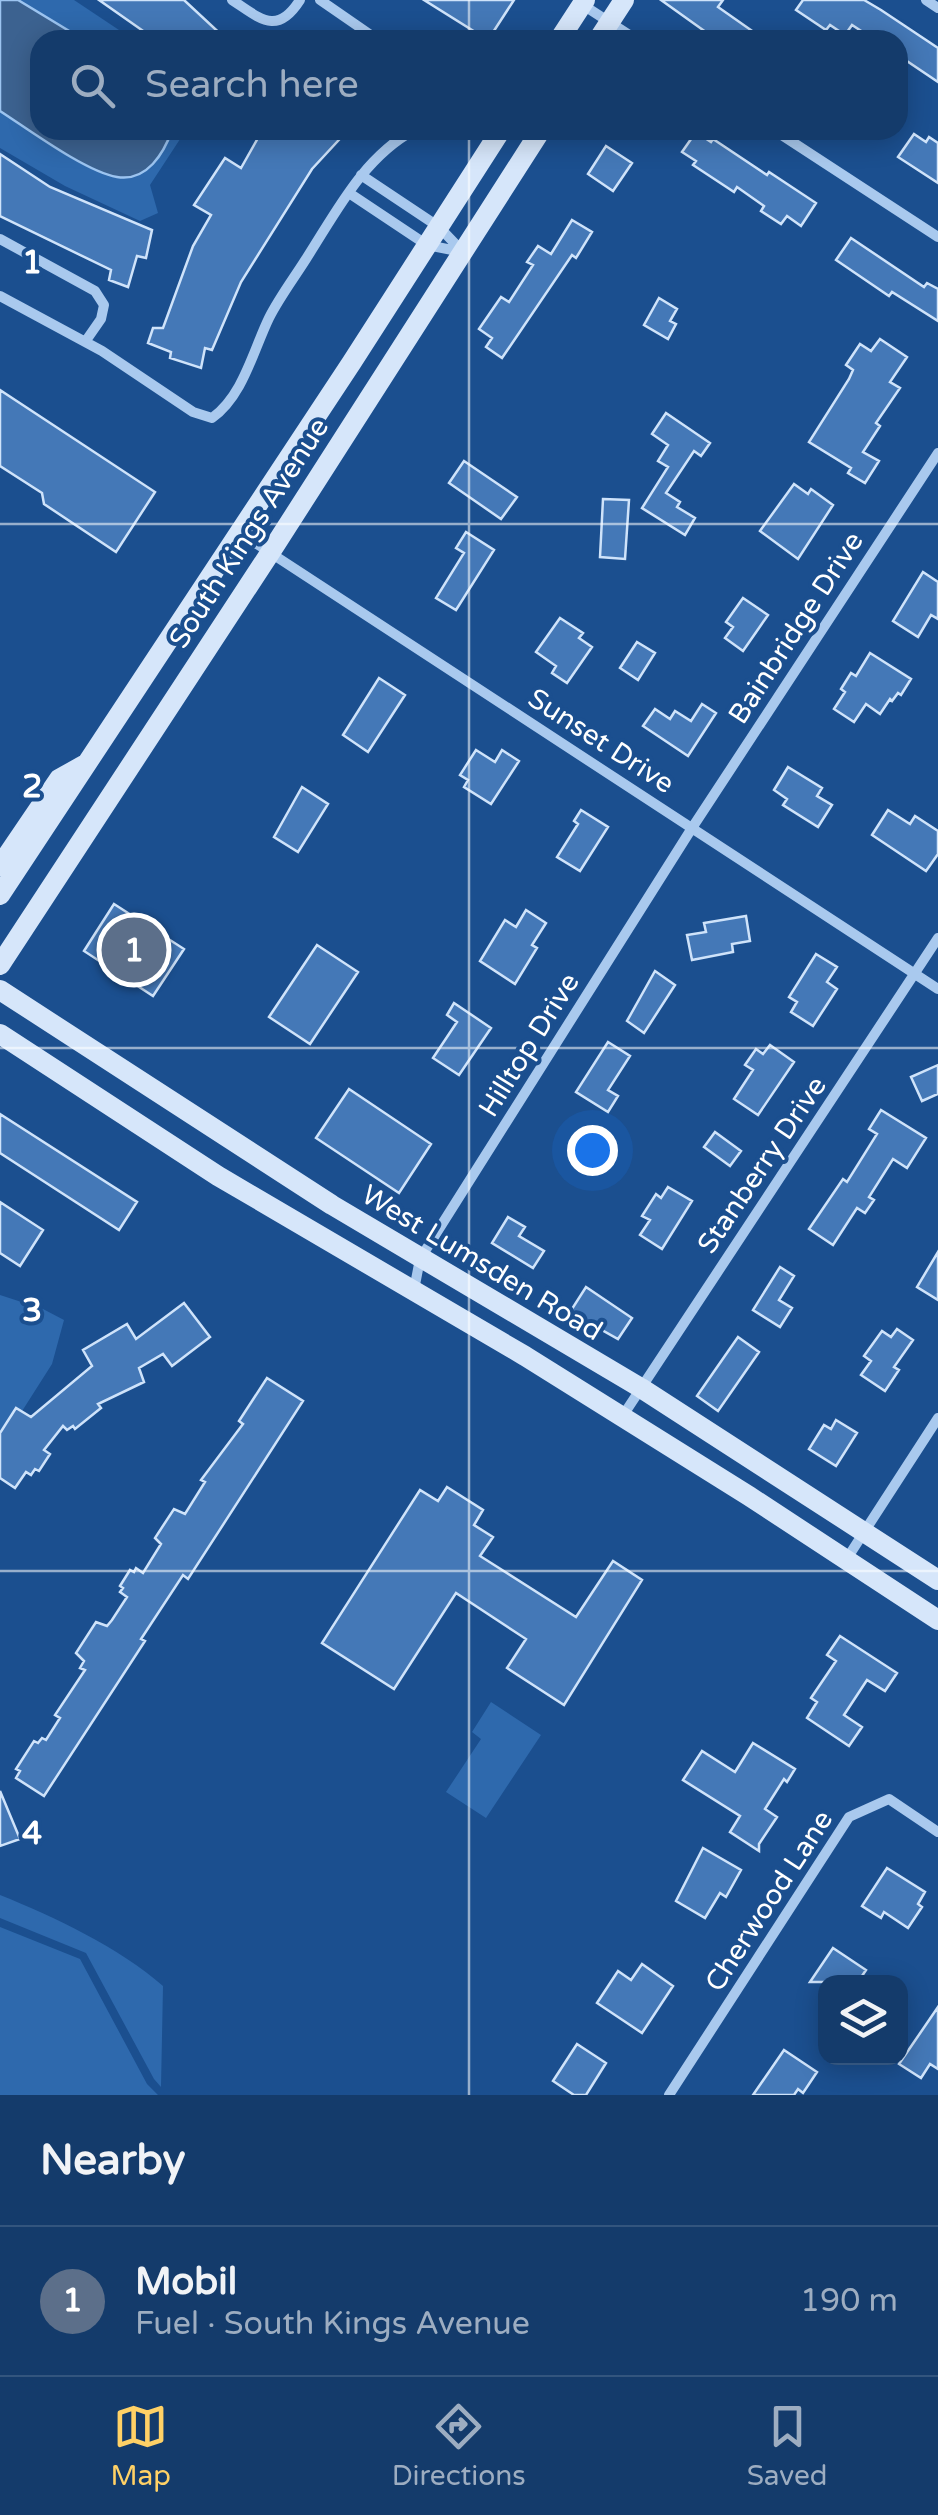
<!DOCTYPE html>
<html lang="en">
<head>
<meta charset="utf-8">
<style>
  body { margin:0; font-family:"Varela Round",sans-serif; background:#214673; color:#f1f3f6 }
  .controls { position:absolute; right:30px; bottom:30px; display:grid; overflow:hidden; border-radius:20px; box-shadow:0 5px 25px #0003 }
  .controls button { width:90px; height:90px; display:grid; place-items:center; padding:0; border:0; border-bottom:2px solid #33557e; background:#143b6b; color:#f1f3f6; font:50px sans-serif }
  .you { position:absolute; left:592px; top:1150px; width:35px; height:35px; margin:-25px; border:8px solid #fff; border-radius:50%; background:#1a73e8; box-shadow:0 0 0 15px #1a73e833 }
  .badge { display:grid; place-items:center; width:65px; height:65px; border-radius:50%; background:#ffd166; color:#fff; font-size:32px; font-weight:700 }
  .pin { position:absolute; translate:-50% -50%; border:5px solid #fff; box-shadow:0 2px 10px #0006 }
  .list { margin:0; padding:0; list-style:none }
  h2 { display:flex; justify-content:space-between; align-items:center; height:130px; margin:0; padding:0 40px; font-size:42px }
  h2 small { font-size:32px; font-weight:400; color:#9dadc1 }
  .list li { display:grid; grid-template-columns:65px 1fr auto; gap:30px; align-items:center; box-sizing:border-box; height:150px; padding:0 40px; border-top:2px solid #33557e }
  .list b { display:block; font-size:38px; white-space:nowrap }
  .list p { margin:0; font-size:32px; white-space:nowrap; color:#9dadc1 }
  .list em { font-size:32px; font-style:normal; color:#9dadc1 }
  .icon { flex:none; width:55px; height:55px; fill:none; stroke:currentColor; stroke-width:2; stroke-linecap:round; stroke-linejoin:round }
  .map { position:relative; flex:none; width:938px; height:2095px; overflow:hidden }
  .search { position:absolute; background:#143b6b; box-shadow:0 5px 25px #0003; left:30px; right:30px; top:30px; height:110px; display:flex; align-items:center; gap:25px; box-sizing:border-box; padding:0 35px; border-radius:30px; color:#9dadc1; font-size:38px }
  .sheet { height:280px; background:#143b6b }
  nav { display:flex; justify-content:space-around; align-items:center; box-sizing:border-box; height:140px; border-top:2px solid #33557e; background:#143b6b; font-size:28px; color:#9dadc1 }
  nav a { display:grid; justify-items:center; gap:5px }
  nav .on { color:#ffd166 }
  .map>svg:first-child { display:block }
</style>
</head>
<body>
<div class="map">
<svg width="938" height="2095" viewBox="0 0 938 2095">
  <rect width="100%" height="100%" fill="#1b4f8f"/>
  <path fill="#2e69ad" d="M 0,0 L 74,0 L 134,40 L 40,40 L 40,130 L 186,130 L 150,185 L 158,213 L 140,221 L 65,186 L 0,148 Z
    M 0,1295 L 43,1309 L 64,1320 L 52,1364 L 10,1430 L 0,1434 Z
    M 491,1702 L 541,1735 L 486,1818 L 446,1792 L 481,1739 L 472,1732 Z
    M 0,1895 C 53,1916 120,1948 163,1986 L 161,2087 L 154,2079 L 86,1953 L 0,1918 Z
    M 0,1927 L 80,1959 L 147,2084 L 158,2095 L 0,2095 Z"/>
  <path fill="#3c6290" stroke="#9cc4f0" stroke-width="2.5" d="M 0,0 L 18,0 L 84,40 L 40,40 L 40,130 L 172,130 C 164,153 147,182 117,177 C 86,172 28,129 0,111 Z"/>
  <path fill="#4478b7" stroke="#cfe3fa" stroke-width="2.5" d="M 99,0 L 184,0 L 227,40 L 156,40 Z
    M 424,0 L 514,0 L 488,40 Z
    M 661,0 L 723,0 L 718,7 L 765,40 L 717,40 Z
    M 803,0 L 864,0 L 881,10 L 938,48 L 938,82 L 898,55 L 898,40 L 875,40 L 852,25 L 845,35 L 830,25 L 826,30 L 796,10 Z
    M 267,130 L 348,130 L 312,169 L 241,282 L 212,350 L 205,348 L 201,368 L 170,358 L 171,352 L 148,343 L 153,328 L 163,328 L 193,246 L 211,215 L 194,205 L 225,158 L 241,168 L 258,138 Z
    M 696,132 L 711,142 L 713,139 L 767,175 L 769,172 L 816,203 L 801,226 L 787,216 L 781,224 L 761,211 L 764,206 L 737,187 L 734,192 L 693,165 L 696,161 L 682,152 Z
    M 914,134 L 926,142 L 929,137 L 938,143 L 938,183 L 898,157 Z
    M 606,146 L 632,163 L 613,191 L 588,174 Z
    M 0,154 L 50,187 L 152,230 L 146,258 L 137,256 L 128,287 L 109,280 L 111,270 L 0,216 Z
    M 572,220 L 592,232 L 576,258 L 572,255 L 502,358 L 486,347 L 492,338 L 479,329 L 501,297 L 509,302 L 533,265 L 527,262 L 538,246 L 551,254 Z
    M 851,238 L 924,287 L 927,283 L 938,289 L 938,321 L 892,292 L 889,296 L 836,260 Z
    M 659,298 L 677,309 L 670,321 L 676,324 L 668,339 L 644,325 Z
    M 880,339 L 907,357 L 890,382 L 900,388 L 876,423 L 880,426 L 863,452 L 879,461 L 865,483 L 848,473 L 851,468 L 809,442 L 849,379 L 853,370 L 846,365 L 860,344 L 871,351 Z
    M 0,390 L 155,492 L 116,552 L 44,504 L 42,493 L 0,466 Z
    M 666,413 L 710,443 L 701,456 L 694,451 L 666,493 L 680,502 L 677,507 L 695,518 L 685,535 L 642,508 L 668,467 L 658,461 L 668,445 L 652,434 Z
    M 464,461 L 517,497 L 501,519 L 449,483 Z
    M 794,484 L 808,494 L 811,489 L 833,505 L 798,559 L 760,531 Z
    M 603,499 L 629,500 L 625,559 L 600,557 Z
    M 466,532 L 494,550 L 456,610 L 436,598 L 464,553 L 456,548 Z
    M 923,572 L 938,582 L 938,619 L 931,615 L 918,637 L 893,621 Z
    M 743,598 L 768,615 L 743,651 L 725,638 L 733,627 L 726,622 Z
    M 560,618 L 583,633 L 579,638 L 592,647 L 567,683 L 552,673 L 556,666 L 536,652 Z
    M 637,642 L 655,653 L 638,680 L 620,668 Z
    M 870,653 L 911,679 L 901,695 L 898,693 L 892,701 L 890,699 L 880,714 L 866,704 L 854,722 L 834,709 L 845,692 L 841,689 L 851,673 L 856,676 Z
    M 379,678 L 405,695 L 368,752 L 343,735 Z
    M 702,704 L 716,713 L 688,756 L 643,726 L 655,709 L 670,719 L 675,711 L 691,721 Z
    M 476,750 L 495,762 L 502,750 L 519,761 L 491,804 L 464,787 L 468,780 L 460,775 Z
    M 788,767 L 822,788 L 817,796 L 832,805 L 818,827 L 783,805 L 787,799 L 774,790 Z
    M 302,787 L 328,804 L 298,852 L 274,837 Z
    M 581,810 L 608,827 L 580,871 L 557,857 L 578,824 L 574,821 Z
    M 888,810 L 910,824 L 915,816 L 938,831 L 938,854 L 926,871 L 872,835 Z
    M 114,904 L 184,949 L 153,996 L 84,951 Z
    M 526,910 L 546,923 L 532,945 L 537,948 L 515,984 L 480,961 L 505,920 L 516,927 Z
    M 746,916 L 750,941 L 732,944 L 733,952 L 692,960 L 687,935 L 706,932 L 704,923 Z
    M 317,945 L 358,972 L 310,1044 L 269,1017 Z
    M 816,954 L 837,967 L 827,982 L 837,989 L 813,1026 L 791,1012 L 797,1002 L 789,997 Z
    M 655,971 L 675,985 L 644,1033 L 627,1021 Z
    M 454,1003 L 491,1028 L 459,1075 L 433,1058 L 457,1022 L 447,1015 Z
    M 608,1042 L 630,1056 L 608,1090 L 618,1096 L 608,1112 L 576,1092 Z
    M 770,1045 L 794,1062 L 758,1115 L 734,1099 L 753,1070 L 745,1065 L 756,1049 L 763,1054 Z
    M 938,1065 L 938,1094 L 922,1101 L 911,1077 Z
    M 349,1089 L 431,1144 L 399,1193 L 316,1138 Z
    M 881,1110 L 926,1138 L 907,1168 L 893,1159 L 869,1197 L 874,1200 L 865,1213 L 857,1208 L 833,1245 L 809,1229 L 843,1179 L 847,1182 L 877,1134 L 869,1129 Z
    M 0,1114 L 137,1202 L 119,1230 L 0,1153 Z
    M 715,1132 L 741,1151 L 730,1166 L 704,1147 Z
    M 668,1187 L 692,1201 L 662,1249 L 640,1235 L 650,1220 L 642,1216 L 656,1194 L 661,1198 Z
    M 0,1202 L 43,1230 L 20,1266 L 0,1253 Z
    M 508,1217 L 525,1227 L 519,1236 L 544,1251 L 533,1268 L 492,1243 Z
    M 938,1252 L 938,1300 L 917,1287 Z
    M 780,1267 L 794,1276 L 779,1300 L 792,1308 L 780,1327 L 753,1310 Z
    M 586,1287 L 632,1318 L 618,1339 L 570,1312 Z
    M 184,1303 L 210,1337 L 172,1366 L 163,1354 L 139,1368 L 144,1382 L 98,1404 L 101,1408 L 75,1429 L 73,1426 L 67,1430 L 63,1426 L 44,1450 L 50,1454 L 39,1471 L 35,1469 L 31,1475 L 26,1472 L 15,1488 L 0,1478 L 0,1433 L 16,1408 L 31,1417 L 92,1366 L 83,1350 L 127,1324 L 136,1339 Z
    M 897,1329 L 913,1340 L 894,1367 L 899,1370 L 885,1391 L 861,1375 L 871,1361 L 864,1356 L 882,1331 L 891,1337 Z
    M 738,1337 L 759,1352 L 718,1411 L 697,1396 Z
    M 267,1378 L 303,1401 L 188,1579 L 183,1575 L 141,1639 L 145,1641 L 44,1796 L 16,1778 L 20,1771 L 16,1769 L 34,1741 L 38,1743 L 42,1738 L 46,1740 L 60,1718 L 55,1715 L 85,1670 L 80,1668 L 84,1661 L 76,1653 L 96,1622 L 107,1626 L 112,1620 L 127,1597 L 120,1592 L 123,1588 L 120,1586 L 130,1570 L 134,1572 L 136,1568 L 143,1573 L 161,1544 L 155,1538 L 174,1509 L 185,1514 L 205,1482 L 201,1480 L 243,1424 L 239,1421 Z
    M 836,1420 L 857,1433 L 836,1466 L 809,1449 L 824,1425 L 831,1429 Z
    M 447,1487 L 483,1510 L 474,1525 L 493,1537 L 480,1556 L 576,1617 L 613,1561 L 642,1580 L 564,1705 L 507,1668 L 526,1639 L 456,1593 L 394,1689 L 322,1643 L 420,1490 L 438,1501 Z
    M 840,1636 L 897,1673 L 885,1691 L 867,1680 L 844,1715 L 862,1727 L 849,1746 L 807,1718 L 817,1702 L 811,1698 L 836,1661 L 827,1655 Z
    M 753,1743 L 795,1769 L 787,1782 L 784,1779 L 765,1809 L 777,1817 L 759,1844 L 759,1851 L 730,1832 L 740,1816 L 683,1780 L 702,1751 L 735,1772 Z
    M 0,1791 L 20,1839 L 0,1846 Z
    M 703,1848 L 741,1870 L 726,1897 L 720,1893 L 705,1918 L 676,1901 Z
    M 887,1868 L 925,1892 L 918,1904 L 922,1907 L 908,1928 L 884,1912 L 881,1918 L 862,1906 Z
    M 833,1948 L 866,1970 L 858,1982 L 810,1982 Z
    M 642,1964 L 673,1986 L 642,2033 L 597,2003 L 618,1971 L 631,1980 Z
    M 938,2007 L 938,2069 L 930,2064 L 921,2078 L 899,2064 Z
    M 577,2044 L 606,2063 L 586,2095 L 574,2095 L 553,2081 Z
    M 784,2050 L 817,2072 L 803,2093 L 798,2089 L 794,2095 L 753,2095 Z"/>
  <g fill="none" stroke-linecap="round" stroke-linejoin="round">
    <path stroke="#a9c9ee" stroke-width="10" d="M 232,0 C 261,19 277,36 300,0
      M 320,0 L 378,40
      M 926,0 L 938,8
      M 583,5 L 637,40
      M 774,130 L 938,237
      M 361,175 L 439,227 L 463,252
      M 349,193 L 427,245 L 462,252
      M 0,239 L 95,291 L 104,305 L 101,319 L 85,342
      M 0,296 L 102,351 L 193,412 L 212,418 C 243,396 253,351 269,318 C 279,298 294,278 306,259 C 337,211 363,158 414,130
      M 240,533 L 938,989
      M 414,1290 L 420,1259 L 692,828 L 938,453
      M 622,1417 L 938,938
      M 846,1560 L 938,1418
      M 669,2095 L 849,1817 L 889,1799 L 938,1832"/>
    <path stroke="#d6e6fa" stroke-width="20" d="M 559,40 L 585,0
      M 598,40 L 624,0
      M 0,866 L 59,779 L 84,765
      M 0,895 L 352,362 L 501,130
      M 0,965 L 270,553 L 541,130
      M 0,990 L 332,1205 L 641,1388 L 938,1580
      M 0,1034 L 218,1176 L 525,1356 L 749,1496 L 938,1620"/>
  </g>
  <path fill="none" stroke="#fff" stroke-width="2.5" stroke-opacity="0.55" d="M 469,0 L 469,40M 469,130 L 469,2095M 0,524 L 938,524M 0,1048 L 938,1048M 0,1571 L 938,1571"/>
  <g text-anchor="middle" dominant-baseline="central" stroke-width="8" stroke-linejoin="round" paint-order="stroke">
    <g font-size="28" fill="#fff" stroke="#1b4f8f">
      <text transform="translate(249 533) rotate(-57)">South Kings Avenue</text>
      <text transform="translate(796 628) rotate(-57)">Bainbridge Drive</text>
      <text transform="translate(601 741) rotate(33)">Sunset Drive</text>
      <text transform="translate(529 1045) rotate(-58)">Hilltop Drive</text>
      <text transform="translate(762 1165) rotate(-56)">Stanberry Drive</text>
      <text transform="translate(482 1263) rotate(31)">West Lumsden Road</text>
      <text transform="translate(769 1901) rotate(-57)">Cherwood Lane</text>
    </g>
  </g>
  <g font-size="32" text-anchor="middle" font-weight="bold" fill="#fff" stroke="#1b4f8f" stroke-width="8" stroke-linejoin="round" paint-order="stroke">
    <text x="32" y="273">1</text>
    <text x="32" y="797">2</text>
    <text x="32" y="1321">3</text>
    <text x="32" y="1844">4</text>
  </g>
</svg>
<div class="controls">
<button><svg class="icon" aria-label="layers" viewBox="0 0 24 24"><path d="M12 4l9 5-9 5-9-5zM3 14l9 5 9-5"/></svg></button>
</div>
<div class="you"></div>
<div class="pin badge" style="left:134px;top:950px;background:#5c6f8a">1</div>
<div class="search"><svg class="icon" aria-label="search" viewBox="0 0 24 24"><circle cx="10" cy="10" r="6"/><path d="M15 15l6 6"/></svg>Search here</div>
</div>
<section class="sheet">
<h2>Nearby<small></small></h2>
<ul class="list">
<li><span class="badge" style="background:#5c6f8a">1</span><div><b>Mobil</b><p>Fuel · South Kings Avenue</p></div><em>190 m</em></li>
</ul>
</section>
<nav>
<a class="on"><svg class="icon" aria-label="map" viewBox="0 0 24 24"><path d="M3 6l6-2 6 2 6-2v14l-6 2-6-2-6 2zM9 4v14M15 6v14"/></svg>Map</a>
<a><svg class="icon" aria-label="directions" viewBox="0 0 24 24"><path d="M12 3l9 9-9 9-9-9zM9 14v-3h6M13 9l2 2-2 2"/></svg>Directions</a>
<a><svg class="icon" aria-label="saved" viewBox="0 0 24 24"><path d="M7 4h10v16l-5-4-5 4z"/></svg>Saved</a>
</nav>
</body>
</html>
